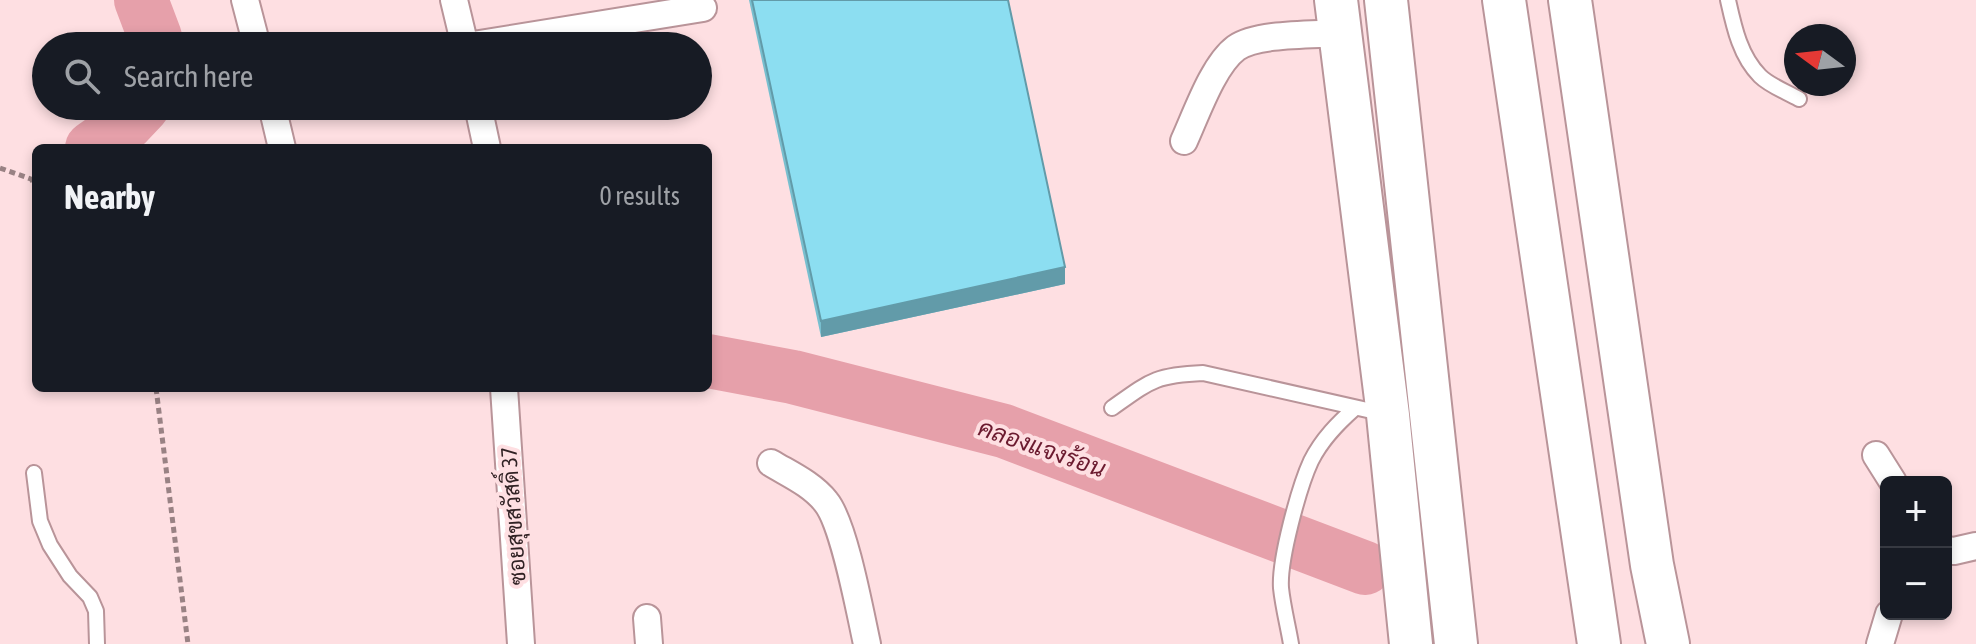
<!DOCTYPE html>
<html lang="en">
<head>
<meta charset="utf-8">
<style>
  body { margin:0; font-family:"Asap Condensed",Sarabun,sans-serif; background:#242831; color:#f1f3f6 }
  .controls { position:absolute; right:24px; bottom:24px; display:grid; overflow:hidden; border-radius:12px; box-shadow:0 4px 12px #0003 }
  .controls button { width:72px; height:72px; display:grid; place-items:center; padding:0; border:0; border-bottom:2px solid #363941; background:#171b24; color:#f1f3f6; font:40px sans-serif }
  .compass { position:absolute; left:1784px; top:24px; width:72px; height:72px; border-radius:50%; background:#171b24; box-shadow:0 4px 12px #0003; rotate:285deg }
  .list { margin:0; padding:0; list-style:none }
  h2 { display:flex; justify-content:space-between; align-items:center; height:104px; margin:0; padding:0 32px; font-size:34px }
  h2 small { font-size:26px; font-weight:400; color:#9ea1a6 }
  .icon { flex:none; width:44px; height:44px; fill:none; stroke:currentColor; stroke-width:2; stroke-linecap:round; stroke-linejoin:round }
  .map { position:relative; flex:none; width:1976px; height:644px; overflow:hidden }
  .search { position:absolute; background:#171b24; box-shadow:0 4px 12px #0003; left:32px; top:32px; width:680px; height:88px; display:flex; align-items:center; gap:20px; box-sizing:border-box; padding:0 28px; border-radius:44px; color:#9ea1a6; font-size:30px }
  .panel { position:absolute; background:#171b24; box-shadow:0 4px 12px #0003; left:32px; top:144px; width:680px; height:248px; border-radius:12px }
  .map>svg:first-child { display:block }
</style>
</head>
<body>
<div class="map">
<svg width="1976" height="644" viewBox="0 0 1976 644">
  <rect width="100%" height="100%" fill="#fedfe2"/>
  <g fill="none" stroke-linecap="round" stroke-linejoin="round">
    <path stroke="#e6a0aa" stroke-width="54" d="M 141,0 L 155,37 L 155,46
      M 92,148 L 126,124 L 143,106
      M 708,361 L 793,377 L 1004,431 L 1365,568"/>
    <defs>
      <path id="lane" d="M 1728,0 C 1734,27 1740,56 1760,76 C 1770,86 1787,92 1799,99
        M 1112,408 C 1150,381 1155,375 1203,373 L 1385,414
        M 34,473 L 40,521 L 50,545 L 70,576 L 90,597 L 96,611 L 97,644
        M 1291,644 C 1288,626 1283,607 1281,588 C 1279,560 1299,487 1311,461 C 1322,439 1338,423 1355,408"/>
      <path id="street" d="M 245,0 L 257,46
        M 454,0 L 465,46
        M 467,46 L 703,8
        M 272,106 L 282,148
        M 478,106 L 487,148
        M 1184,141 C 1196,115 1213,65 1236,48 C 1257,33 1313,35 1340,33
        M 504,388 L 521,644
        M 1876,455 L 1893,482
        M 771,463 C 789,474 812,484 826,502 C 844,524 860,612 867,644
        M 1946,550 L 1954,551 L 1976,546
        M 647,618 L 649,644
        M 1880,644 L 1889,614"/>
      <path id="primary" d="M 1336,0 L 1388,415 L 1411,644
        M 1386,0 L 1456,644
        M 1504,0 L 1599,644
        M 1570,0 L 1652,565 L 1668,644"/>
    </defs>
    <use href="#lane" stroke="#b99499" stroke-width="18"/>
    <use href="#street" stroke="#b99499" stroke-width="30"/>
    <use href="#primary" stroke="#b99499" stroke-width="46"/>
    <path stroke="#998284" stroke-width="5" stroke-dasharray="6 4" stroke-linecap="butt" d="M 0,168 L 31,179 L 36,186
      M 156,388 L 188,644"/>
    <use href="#lane" stroke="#fff" stroke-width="14"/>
    <use href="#street" stroke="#fff" stroke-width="26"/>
    <use href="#primary" stroke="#fff" stroke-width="42"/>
  </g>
  <path fill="#78bfcf" d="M 749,0 L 1008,0 L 1065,284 L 821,337 Z"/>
  <path fill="#629ba9" d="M 1065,267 L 1065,284 L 821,337 L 821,321 Z"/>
  <path fill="#8cdef1" stroke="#629ba9" stroke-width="2" d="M 752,0 L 1008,0 L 1065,267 L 821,321 Z"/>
  <g text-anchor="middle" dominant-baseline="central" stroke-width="8" stroke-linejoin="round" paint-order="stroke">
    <g font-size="22" fill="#312224" stroke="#fedfe2">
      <text transform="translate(513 516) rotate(-94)">ซอยสุขสวัสดิ์ 37</text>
    </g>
    <g font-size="24" font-style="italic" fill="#6b1a2f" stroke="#fedfe2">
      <text transform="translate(1042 448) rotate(19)">คลองแจงร้อน</text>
    </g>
  </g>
</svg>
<div class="controls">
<button>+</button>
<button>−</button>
</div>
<svg class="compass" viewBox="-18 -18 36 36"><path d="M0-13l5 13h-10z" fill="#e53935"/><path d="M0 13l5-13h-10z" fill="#9ea1a6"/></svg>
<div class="search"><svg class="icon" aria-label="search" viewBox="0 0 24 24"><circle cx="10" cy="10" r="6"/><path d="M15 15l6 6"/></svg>Search here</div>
<section class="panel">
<h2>Nearby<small>0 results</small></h2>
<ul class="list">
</ul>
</section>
</div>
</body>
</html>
